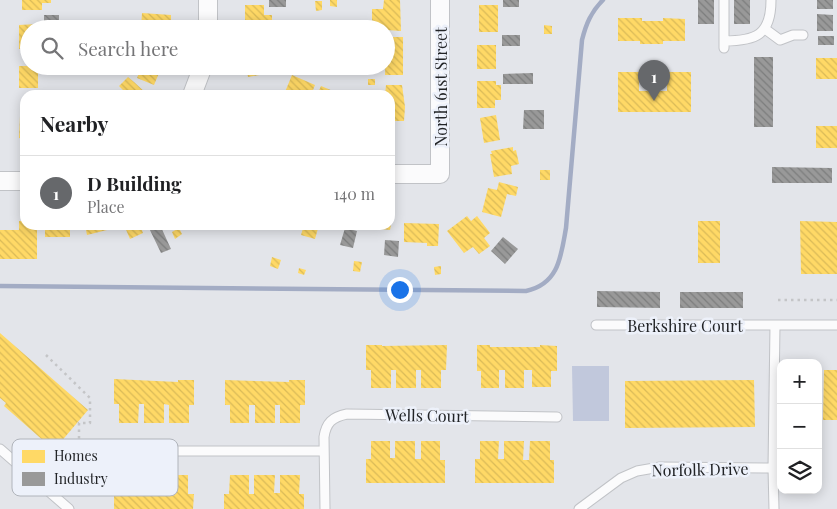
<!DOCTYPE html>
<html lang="en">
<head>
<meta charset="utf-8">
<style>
  body { margin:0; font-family:"Playfair Display",serif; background:#f6f6f6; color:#202124 }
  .controls { position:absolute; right:15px; bottom:15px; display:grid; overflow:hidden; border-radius:10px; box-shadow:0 2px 12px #0003 }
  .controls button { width:45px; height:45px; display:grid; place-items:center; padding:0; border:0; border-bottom:1px solid #e0e0e0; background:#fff; color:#202124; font:25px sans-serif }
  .you { position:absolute; left:399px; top:289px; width:18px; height:18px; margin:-12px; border:4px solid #fff; border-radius:50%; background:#1a73e8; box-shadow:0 0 0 8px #1a73e833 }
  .badge { display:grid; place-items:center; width:32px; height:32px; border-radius:50%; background:#66686b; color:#fff; font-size:16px; font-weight:700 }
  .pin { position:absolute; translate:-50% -41px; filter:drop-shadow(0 1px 2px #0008) }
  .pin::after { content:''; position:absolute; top:26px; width:18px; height:15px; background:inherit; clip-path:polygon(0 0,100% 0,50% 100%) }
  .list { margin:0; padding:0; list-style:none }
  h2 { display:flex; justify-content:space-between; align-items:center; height:65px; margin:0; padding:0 20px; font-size:21px }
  h2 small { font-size:16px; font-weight:400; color:#757577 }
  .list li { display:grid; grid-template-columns:32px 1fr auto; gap:15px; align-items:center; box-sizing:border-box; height:75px; padding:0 20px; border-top:1px solid #e0e0e0 }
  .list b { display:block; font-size:19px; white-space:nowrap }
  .list p { margin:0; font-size:16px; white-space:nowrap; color:#757577 }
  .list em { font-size:16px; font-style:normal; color:#757577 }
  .icon { flex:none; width:28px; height:28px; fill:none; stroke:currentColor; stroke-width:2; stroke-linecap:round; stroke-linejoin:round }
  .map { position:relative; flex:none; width:837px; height:509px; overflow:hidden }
  .search { position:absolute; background:#fff; box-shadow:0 2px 12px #0003; left:20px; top:20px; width:375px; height:55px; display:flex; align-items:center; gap:12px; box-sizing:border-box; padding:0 18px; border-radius:28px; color:#757577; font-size:19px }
  .panel { position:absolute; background:#fff; box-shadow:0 2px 12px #0003; left:20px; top:90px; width:375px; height:140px; border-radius:15px }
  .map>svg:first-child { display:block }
</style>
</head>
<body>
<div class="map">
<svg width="837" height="509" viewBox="0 0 837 509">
  <defs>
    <pattern id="homes-back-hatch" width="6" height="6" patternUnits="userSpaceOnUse" patternTransform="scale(1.25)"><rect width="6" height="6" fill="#ffd966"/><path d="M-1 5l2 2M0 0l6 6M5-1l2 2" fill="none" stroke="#daba58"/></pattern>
    <pattern id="industry-back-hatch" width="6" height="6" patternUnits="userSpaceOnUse" patternTransform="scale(1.25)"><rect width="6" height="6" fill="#999"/><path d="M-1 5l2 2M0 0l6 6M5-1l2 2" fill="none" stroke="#7c7d7d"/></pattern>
  </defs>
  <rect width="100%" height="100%" fill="#e3e5ea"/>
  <path fill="#c1c8dc" d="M 572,366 L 609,366 L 609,421 L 573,421 Z"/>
  <path fill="url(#homes-back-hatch)" d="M 22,0 L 51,0 L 51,3 L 42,3 L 42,10 L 22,10 Z
    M 330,0 L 337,0 L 337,7 L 330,6 Z
    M 384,0 L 400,0 L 401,31 L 372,29 L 372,9 L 383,9 Z
    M 315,1 L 322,1 L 322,10 L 316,11 Z
    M 245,5 L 264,5 L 264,15 L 272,15 L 272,29 L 245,29 Z
    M 479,5 L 498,5 L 498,32 L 479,32 Z
    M 142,13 L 171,15 L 171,29 L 141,28 Z
    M 618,18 L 642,18 L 642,21 L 663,21 L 663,18 L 685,19 L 685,41 L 663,41 L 663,44 L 640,44 L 640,41 L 618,41 Z
    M 38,24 L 38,29 L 29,29 L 29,49 L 19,49 L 19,25 Z
    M 544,25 L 552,26 L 552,34 L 544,34 Z
    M 386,37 L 403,37 L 403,75 L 385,75 Z
    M 477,45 L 496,45 L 496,69 L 477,69 Z
    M 816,58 L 837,58 L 837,79 L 816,79 Z
    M 19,66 L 38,66 L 38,88 L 19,88 Z
    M 142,66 L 162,66 L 154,85 L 137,78 Z
    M 246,66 L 280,66 L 281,71 L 248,77 Z
    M 328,66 L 343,66 L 340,72 Z
    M 618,72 L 639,72 L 639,91 L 667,91 L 667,72 L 691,72 L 691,112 L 618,112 Z
    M 292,75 L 315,85 L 311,95 L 291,95 L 285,92 Z
    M 128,77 L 134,82 L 148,95 L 122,95 L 125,92 L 119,86 Z
    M 368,79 L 375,79 L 375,85 L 368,85 Z
    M 477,81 L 496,81 L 496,85 L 501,85 L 501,100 L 495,100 L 495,108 L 477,108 Z
    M 386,85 L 402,85 L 405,107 L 404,121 L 390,121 L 390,95 L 385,95 Z
    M 321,86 L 333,91 L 332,93 L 337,95 L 317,95 Z
    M 496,115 L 500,140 L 484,143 L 480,118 Z
    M 20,116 L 25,116 L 25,139 L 19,138 Z
    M 816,126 L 837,126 L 837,148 L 816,148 Z
    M 513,147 L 513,151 L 516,150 L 519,164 L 511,166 L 512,174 L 494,177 L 490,154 L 492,154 L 491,151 Z
    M 540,170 L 550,170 L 550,180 L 540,180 Z
    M 499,182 L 518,187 L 516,196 L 507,194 L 501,217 L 482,212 L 488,188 L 497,190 Z
    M 467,216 L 471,221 L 477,216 L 490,233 L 484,238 L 490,246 L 479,254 L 473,247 L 464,253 L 447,231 Z
    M 19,221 L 25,221 L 25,225 L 37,225 L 37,259 L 0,259 L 0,230 L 19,230 Z
    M 698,221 L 720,221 L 720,263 L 698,263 Z
    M 800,221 L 837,222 L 837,274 L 801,274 Z
    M 404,223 L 439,224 L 438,246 L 427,246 L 427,243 L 404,242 Z
    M 45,225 L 70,225 L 70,237 L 45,237 Z
    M 85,225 L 115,225 L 115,228 L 87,235 Z
    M 124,225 L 140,225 L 143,233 L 130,239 Z
    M 304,225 L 319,225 L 315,239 L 301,235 Z
    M 364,225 L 391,225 L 390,230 L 364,227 Z
    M 179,228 L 182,234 L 175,239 L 172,232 Z
    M 272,257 L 281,260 L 278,269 L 270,266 Z
    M 354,261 L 362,262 L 360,272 L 353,271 Z
    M 441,266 L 441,274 L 435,275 L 434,267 Z
    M 299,268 L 306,270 L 304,275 L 298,273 Z
    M 0,333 L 88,410 L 54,450 L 4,406 L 6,403 L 0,398 Z
    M 366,345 L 382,345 L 382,346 L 447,345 L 446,370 L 441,370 L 441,388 L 421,388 L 421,370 L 416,370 L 416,388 L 396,388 L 396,370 L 391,370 L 391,388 L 371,388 L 371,370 L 366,370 Z
    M 477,345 L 490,345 L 490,347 L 540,347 L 540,345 L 557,346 L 557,371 L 551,371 L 551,387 L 532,387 L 532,370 L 524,370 L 524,388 L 505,388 L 505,370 L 499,370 L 499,388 L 481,388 L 481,371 L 477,371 Z
    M 824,370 L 837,370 L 837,420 L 823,420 Z
    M 114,379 L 178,382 L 178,380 L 194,380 L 194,405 L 189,405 L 189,423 L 169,423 L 169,405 L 164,404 L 164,423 L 144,423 L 144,404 L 139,404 L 138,423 L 119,423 L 119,404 L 114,404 Z
    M 225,380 L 289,382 L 289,380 L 305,380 L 305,405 L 300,405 L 300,423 L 280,423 L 280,405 L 275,405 L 275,423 L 255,423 L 255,405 L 249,405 L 249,423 L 230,423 L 230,405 L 225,405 Z
    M 754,380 L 755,427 L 625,428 L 625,381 Z
    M 371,441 L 390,441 L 390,458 L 395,458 L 395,441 L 415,441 L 415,459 L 421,459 L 421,441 L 440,441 L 440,460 L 445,460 L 445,483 L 366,483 L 366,459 L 371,459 Z
    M 480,441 L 499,441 L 498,459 L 504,459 L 504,441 L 524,441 L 523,460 L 529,460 L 530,441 L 550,441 L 550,460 L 554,460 L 554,483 L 475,483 L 475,459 L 480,459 Z
    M 119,475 L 139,475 L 139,494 L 144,494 L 144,475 L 163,475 L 163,494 L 169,494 L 169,475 L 188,475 L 188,494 L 194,494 L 193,509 L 114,509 L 114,494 L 119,494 Z
    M 230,475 L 249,475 L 249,494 L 254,494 L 254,475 L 275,475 L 274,493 L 280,493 L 280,475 L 300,475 L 299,494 L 304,494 L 304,509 L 224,509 L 224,494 L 229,494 Z"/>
  <path fill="url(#industry-back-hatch)" d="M 269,0 L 286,0 L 286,7 L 269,7 Z
    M 503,0 L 519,0 L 519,7 L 503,7 Z
    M 698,0 L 714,0 L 714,24 L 698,24 Z
    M 734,0 L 750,0 L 750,24 L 734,24 Z
    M 817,0 L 833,0 L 833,9 L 817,9 Z
    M 817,14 L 833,15 L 833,31 L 817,31 Z
    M 44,15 L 59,15 L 59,27 L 44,27 Z
    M 125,23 L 140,26 L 140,29 L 124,29 Z
    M 502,35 L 520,35 L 520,46 L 502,46 Z
    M 818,36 L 834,36 L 834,45 L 818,45 Z
    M 754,57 L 773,57 L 773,127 L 754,127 Z
    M 533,73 L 533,84 L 503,84 L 503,74 Z
    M 524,110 L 544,110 L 544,129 L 523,129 Z
    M 772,167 L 832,168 L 832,183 L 772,183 Z
    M 150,225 L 160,225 L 171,249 L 161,253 L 148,226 Z
    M 345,228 L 357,231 L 353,248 L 340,245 Z
    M 503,237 L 518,249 L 505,264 L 491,251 Z
    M 385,240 L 399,241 L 398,257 L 384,255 Z
    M 597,291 L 660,292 L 660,308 L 597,307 Z
    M 680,292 L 743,292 L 743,308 L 680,308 Z"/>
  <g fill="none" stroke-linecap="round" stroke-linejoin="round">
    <path stroke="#a3acc4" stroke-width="4.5" d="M 0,286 L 526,291 C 559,284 561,256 566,228 L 582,40 C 586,24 591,12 603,0"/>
    <defs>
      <path id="service" d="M 724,0 L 724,48
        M 765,29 L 780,40 L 793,35 L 803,35
        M 724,41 C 756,41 771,35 771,0
        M 596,325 L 837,325
        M 0,449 L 69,509
        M 100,451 L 324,451
        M 325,509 L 324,437 C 326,423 332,417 347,414 L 557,417
        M 579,509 L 621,478 L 637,471 L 660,467 L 773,468
        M 774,509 L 773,468 L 775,325"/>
      <path id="minor" d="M 208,29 L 208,0
        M 192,95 L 203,66
        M 390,174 L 440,174 L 440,0
        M 0,181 L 25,181"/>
    </defs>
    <use href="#service" stroke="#c1c3c7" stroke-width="11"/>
    <use href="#minor" stroke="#c1c3c7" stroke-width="20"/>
    <path stroke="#c4c5c7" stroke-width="2.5" stroke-dasharray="2.5 4" stroke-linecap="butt" d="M 778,300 L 837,300
      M 46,355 L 90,398 L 90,423 L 79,423 L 79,459 L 65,476"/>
    <use href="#service" stroke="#fbfbfc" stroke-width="9"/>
    <use href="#minor" stroke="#fbfbfc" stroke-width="18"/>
  </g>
  <g text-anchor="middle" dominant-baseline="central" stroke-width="5" stroke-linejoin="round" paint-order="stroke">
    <g font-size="16" fill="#222427" stroke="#edf1fa">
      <text transform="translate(440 87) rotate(-90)">North 61st Street</text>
      <text x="685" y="325">Berkshire Court</text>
      <text transform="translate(427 415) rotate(1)">Wells Court</text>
      <text transform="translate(700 469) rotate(-1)">Norfolk Drive</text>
    </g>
  </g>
  <rect x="12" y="439" width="166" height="57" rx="8" fill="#edf1fa" stroke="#b0b4bb" stroke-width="1"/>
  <rect x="22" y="450" width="23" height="13" fill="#ffd966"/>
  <rect x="22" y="472" width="23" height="14" fill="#999"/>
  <g font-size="14" fill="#222427">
    <text x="54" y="461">Homes</text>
    <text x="54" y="484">Industry</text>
  </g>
</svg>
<div class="controls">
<button>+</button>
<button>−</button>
<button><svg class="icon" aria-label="layers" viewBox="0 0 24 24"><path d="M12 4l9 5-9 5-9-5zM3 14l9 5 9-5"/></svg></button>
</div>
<div class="you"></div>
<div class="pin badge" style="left:654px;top:101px">1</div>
<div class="search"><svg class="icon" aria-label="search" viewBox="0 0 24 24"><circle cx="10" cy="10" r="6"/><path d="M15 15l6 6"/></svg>Search here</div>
<section class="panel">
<h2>Nearby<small></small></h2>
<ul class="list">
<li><span class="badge">1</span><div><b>D Building</b><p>Place</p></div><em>140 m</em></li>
</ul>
</section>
</div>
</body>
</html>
